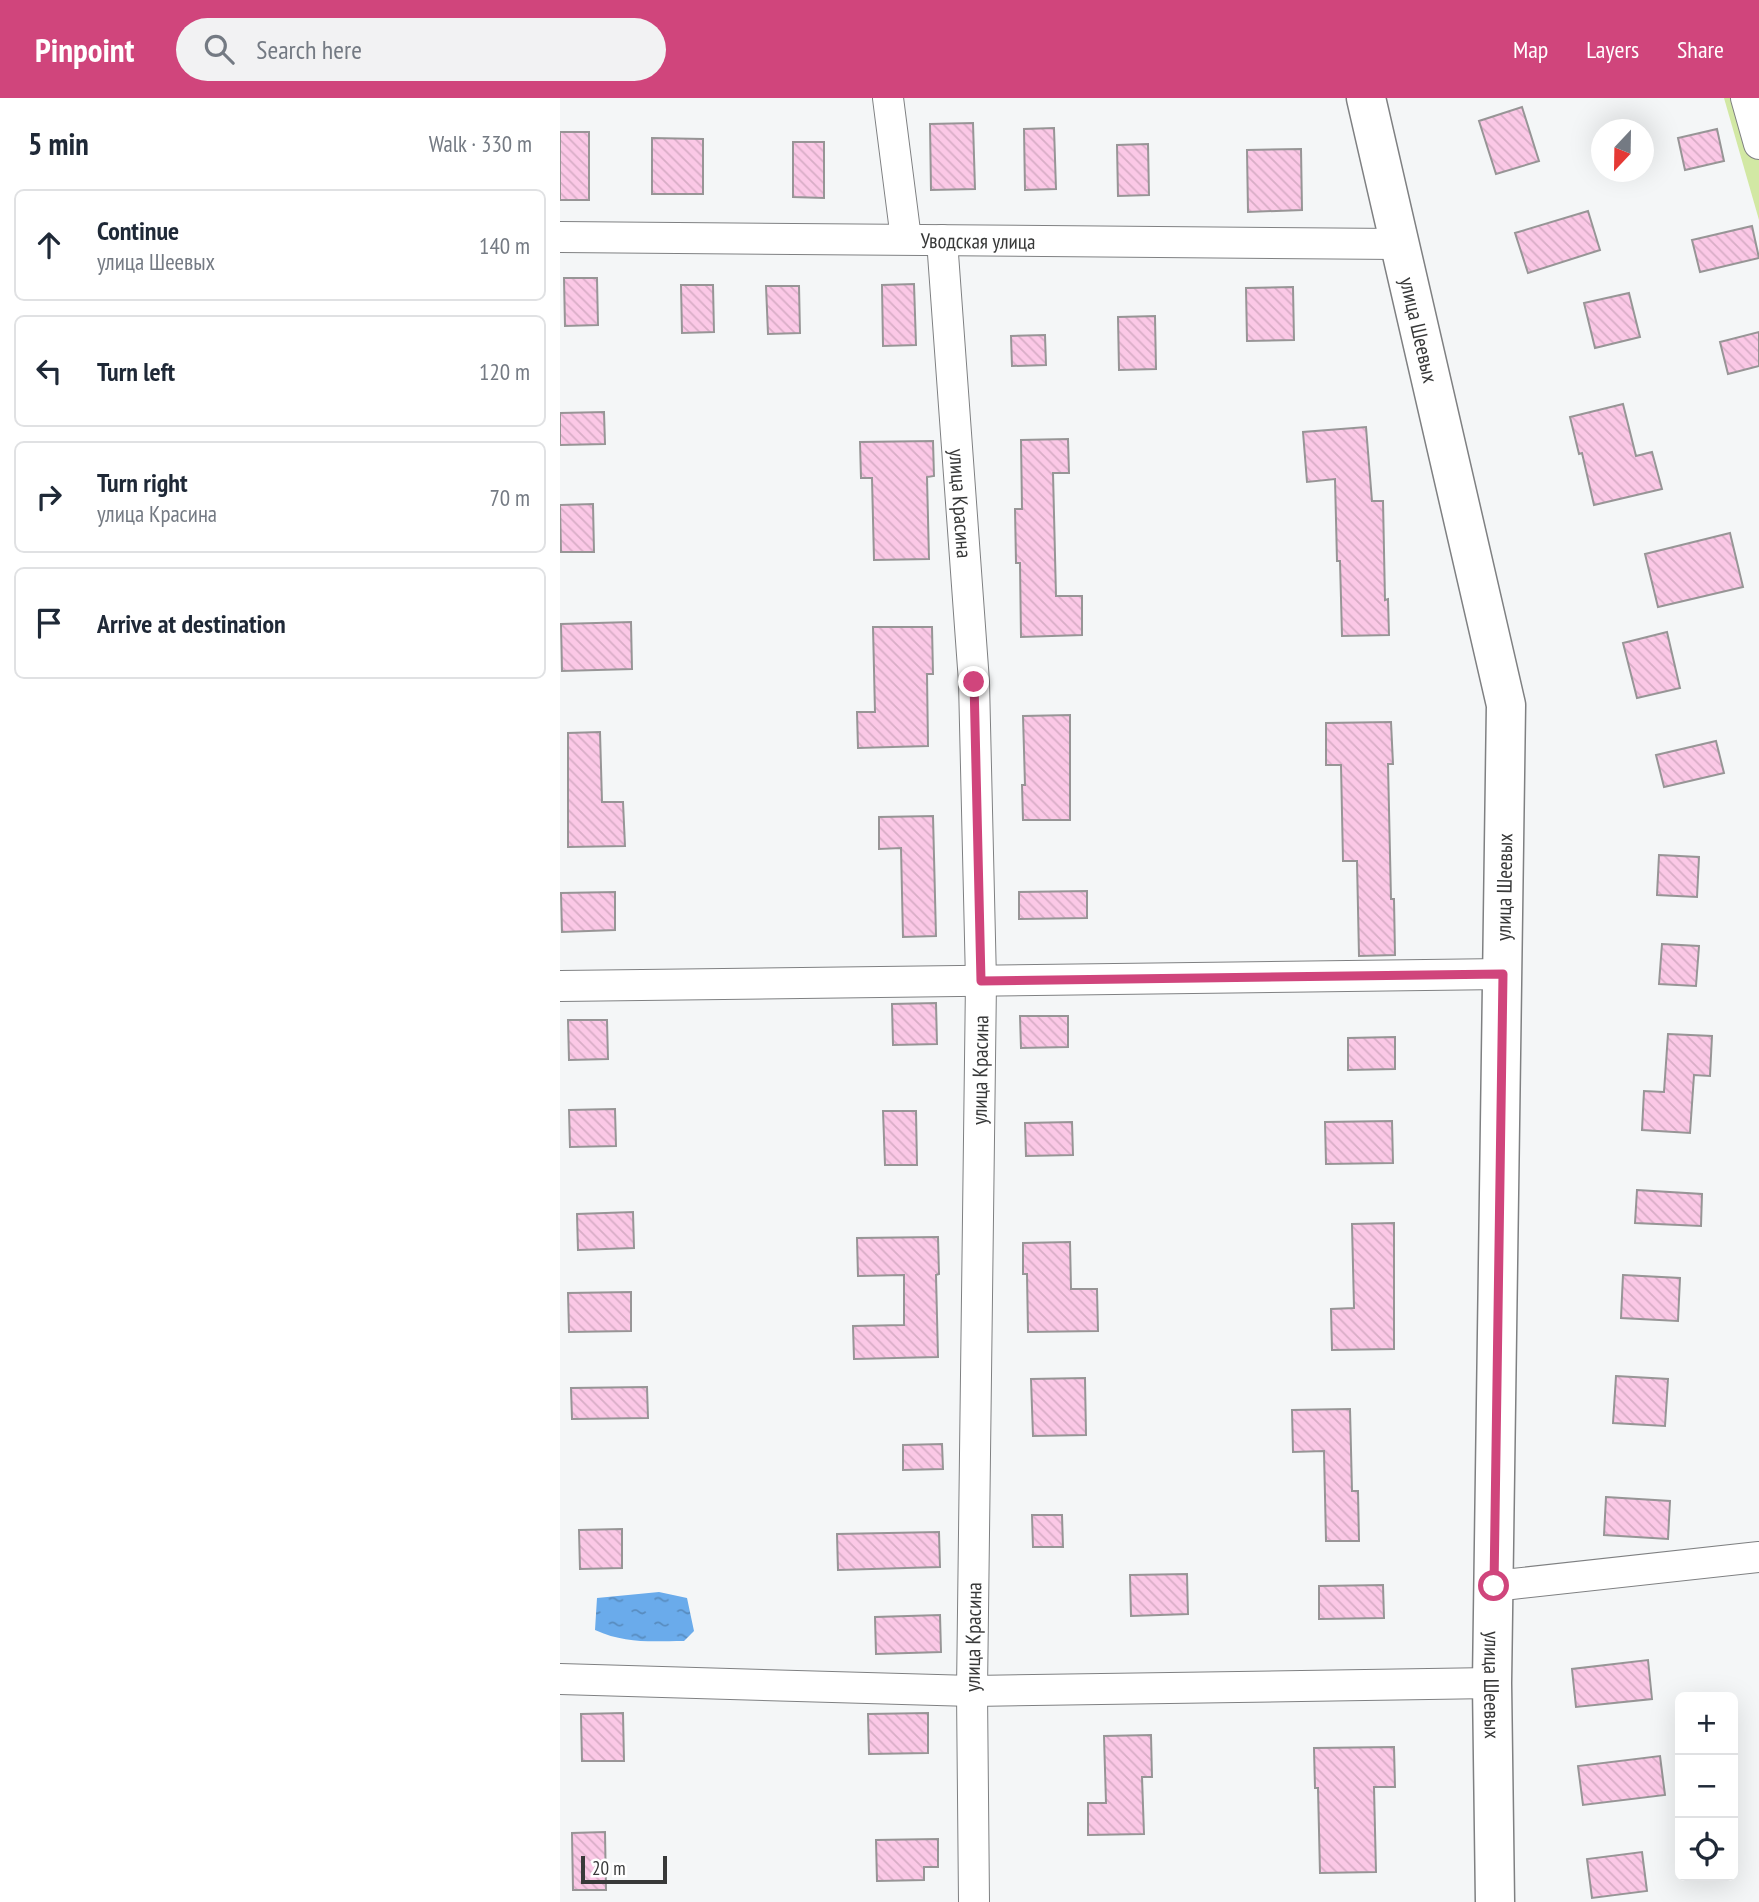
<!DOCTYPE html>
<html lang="en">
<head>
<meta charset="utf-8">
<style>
  body { margin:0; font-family:"PT Sans Narrow",sans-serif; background:#f2f2f3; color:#1f2937 }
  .controls { position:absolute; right:21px; bottom:21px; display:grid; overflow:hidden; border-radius:10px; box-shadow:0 7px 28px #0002 }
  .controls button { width:63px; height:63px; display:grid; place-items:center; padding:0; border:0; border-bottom:2px solid #e0e1e3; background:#fff; color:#1f2937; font:35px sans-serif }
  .compass { position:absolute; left:1031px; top:21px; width:63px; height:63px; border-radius:50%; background:#fff; box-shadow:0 7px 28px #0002; rotate:202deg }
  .scale { position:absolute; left:21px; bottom:18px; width:86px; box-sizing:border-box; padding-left:7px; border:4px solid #383939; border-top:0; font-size:19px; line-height:24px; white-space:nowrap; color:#383939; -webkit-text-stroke:5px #fff; paint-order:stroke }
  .stop { position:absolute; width:21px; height:21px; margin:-16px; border:5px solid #d0457c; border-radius:50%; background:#fff }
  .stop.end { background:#d0457c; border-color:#fff; box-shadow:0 2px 7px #0008 }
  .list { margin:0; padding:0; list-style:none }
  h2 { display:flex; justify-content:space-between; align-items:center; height:91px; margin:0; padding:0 28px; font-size:30px }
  h2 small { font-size:23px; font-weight:400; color:#747a83 }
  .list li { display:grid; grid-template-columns:46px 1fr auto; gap:21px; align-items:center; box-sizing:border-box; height:112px; margin:0 14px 14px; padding:0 14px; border:2px solid #e0e1e3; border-radius:10px }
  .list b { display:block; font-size:26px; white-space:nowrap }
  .list p { margin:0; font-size:23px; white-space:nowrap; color:#747a83 }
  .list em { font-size:23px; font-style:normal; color:#747a83 }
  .icon { flex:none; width:38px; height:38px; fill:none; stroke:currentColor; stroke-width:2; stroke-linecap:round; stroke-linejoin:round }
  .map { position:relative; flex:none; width:1199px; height:1804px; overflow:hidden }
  header { display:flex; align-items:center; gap:42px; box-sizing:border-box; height:98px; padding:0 35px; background:#d0457c; color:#fff }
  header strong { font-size:33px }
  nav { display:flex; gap:38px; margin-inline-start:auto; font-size:24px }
  .search { width:490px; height:63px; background:#f2f2f3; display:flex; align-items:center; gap:18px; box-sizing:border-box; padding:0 24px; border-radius:38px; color:#747a83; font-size:26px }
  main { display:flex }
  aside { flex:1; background:#fff }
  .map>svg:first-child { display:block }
</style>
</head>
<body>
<header>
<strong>Pinpoint</strong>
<div class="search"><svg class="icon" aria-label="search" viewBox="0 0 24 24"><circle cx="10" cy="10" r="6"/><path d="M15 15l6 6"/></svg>Search here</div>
<nav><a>Map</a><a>Layers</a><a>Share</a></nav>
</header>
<main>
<aside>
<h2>5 min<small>Walk · 330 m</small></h2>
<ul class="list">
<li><svg class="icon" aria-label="ahead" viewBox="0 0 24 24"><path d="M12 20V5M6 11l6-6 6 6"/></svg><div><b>Continue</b><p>улица Шеевых</p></div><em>140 m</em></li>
<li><svg class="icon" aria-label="left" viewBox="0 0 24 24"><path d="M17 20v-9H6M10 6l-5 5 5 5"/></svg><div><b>Turn left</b></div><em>120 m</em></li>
<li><svg class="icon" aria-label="right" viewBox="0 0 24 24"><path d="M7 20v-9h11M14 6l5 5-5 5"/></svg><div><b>Turn right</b><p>улица Красина</p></div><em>70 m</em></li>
<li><svg class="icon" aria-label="arrive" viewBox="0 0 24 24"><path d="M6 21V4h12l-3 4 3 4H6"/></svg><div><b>Arrive at destination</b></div></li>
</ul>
</aside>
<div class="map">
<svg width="1199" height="1804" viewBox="0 0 1199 1804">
  <defs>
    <pattern id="water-ripples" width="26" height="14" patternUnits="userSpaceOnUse" patternTransform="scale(1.75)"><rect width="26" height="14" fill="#6aabeb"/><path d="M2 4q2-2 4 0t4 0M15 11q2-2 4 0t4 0" fill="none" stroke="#588cbf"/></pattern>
    <pattern id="building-back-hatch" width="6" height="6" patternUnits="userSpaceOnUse" patternTransform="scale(1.75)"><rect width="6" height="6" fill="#fbc8e6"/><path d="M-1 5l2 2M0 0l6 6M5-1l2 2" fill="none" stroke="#d8adc6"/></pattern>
  </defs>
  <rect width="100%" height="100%" fill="#f4f6f7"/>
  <path fill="#d2e8a4" d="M 1164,0 L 1199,0 L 1199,122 Z"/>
  <path fill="url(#water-ripples)" d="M 99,1494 L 127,1500 L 134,1533 L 124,1543 C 90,1543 66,1546 35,1532 L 37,1500 Z"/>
  <path fill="url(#building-back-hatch)" stroke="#979596" stroke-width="2" d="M 962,9 L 979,63 L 936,76 L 919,23 Z
    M 413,25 L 415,91 L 371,92 L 370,26 Z
    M 494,30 L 496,91 L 465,92 L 464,31 Z
    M 1157,31 L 1164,63 L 1125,72 L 1118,40 Z
    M 0,34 L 29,34 L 29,102 L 0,102 Z
    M 92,40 L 143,41 L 143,96 L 92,96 Z
    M 233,44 L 264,44 L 264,100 L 233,99 Z
    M 588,46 L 589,97 L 558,98 L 557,47 Z
    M 741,51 L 742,112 L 688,114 L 687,52 Z
    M 1028,113 L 1040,152 L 968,175 L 955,135 Z
    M 1192,128 L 1199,160 L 1140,174 L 1132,142 Z
    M 4,180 L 37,180 L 38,227 L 5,228 Z
    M 354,186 L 356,247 L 323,248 L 322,187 Z
    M 121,187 L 153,187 L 154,234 L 122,235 Z
    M 206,188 L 239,188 L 240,235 L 208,236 Z
    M 733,189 L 734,242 L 687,243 L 686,190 Z
    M 1069,195 L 1080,239 L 1035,250 L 1024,205 Z
    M 595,218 L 596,271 L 559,272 L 558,219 Z
    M 1199,234 L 1199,268 L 1168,276 L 1160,244 Z
    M 485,237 L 486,267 L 452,268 L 451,238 Z
    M 1063,306 L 1076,358 L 1092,354 L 1102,391 L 1034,407 L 1022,355 L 1019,356 L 1010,319 Z
    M 44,314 L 45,346 L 0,347 L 0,315 Z
    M 806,329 L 812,403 L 823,403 L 825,502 L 828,501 L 829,537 L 782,538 L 780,463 L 777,463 L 775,381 L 747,384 L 743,334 Z
    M 508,341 L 509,375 L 493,375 L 496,498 L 522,498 L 522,537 L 461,539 L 460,465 L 456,465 L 455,411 L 462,411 L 461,342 Z
    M 373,343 L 374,378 L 367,379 L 369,461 L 314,462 L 312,380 L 301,380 L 300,344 Z
    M 33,406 L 34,454 L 1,454 L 0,407 Z
    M 1170,435 L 1183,489 L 1098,509 L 1085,456 Z
    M 71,524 L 72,571 L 2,573 L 1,526 Z
    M 313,529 L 372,529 L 373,576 L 367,576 L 368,648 L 298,650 L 297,614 L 315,614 Z
    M 1107,534 L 1120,590 L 1077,600 L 1063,545 Z
    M 510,617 L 510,722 L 463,722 L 462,687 L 465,687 L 463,618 Z
    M 831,624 L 833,666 L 828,666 L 831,801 L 834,801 L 835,857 L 799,858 L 797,763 L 783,763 L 781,667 L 766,667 L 766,625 Z
    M 40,634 L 42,704 L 63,704 L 65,748 L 8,749 L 8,635 Z
    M 1156,643 L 1164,675 L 1104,689 L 1096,657 Z
    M 373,718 L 376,838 L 343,839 L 341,750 L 319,751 L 319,719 Z
    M 1099,757 L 1139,759 L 1137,799 L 1097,797 Z
    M 527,793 L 527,820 L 459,821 L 459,794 Z
    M 55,794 L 55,832 L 2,834 L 1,795 Z
    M 1102,846 L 1139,848 L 1136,888 L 1099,886 Z
    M 376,905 L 377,946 L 333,947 L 332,906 Z
    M 460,918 L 508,918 L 508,949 L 461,950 Z
    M 8,922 L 47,922 L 48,961 L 9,962 Z
    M 1108,936 L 1152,938 L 1150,978 L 1134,977 L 1130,1035 L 1082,1032 L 1084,993 L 1104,994 Z
    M 835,939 L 835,971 L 788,972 L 788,940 Z
    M 55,1011 L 56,1048 L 10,1049 L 9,1012 Z
    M 323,1013 L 356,1013 L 357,1067 L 325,1067 Z
    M 832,1023 L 833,1065 L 766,1066 L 765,1024 Z
    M 512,1024 L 513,1057 L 466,1058 L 465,1025 Z
    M 1077,1092 L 1142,1096 L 1141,1128 L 1075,1125 Z
    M 73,1114 L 74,1150 L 18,1152 L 17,1116 Z
    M 834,1125 L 834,1251 L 772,1252 L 771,1211 L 794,1210 L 792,1126 Z
    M 378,1139 L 379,1176 L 376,1177 L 378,1259 L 294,1261 L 293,1228 L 344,1227 L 344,1177 L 298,1178 L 297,1140 Z
    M 510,1144 L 511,1191 L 537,1191 L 538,1233 L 468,1234 L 467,1176 L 463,1176 L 463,1145 Z
    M 1063,1177 L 1120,1180 L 1118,1223 L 1061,1220 Z
    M 71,1194 L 71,1233 L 9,1234 L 8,1195 Z
    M 1056,1278 L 1108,1281 L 1105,1328 L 1053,1325 Z
    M 525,1280 L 526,1337 L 473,1338 L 471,1281 Z
    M 87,1289 L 88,1320 L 12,1321 L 11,1290 Z
    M 790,1311 L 792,1393 L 798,1393 L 799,1443 L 766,1443 L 764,1353 L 733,1354 L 732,1312 Z
    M 382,1346 L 383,1371 L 343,1372 L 343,1347 Z
    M 1046,1399 L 1110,1403 L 1108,1441 L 1044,1437 Z
    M 472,1417 L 502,1417 L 503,1449 L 473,1449 Z
    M 62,1431 L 62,1470 L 20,1471 L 19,1432 Z
    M 379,1434 L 380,1469 L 278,1472 L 277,1436 Z
    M 627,1476 L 628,1516 L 571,1518 L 570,1477 Z
    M 823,1487 L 824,1520 L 759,1521 L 759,1488 Z
    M 380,1517 L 381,1554 L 316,1556 L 315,1519 Z
    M 1088,1562 L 1092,1601 L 1016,1609 L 1012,1571 Z
    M 63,1615 L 64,1663 L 22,1663 L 21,1616 Z
    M 368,1615 L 368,1655 L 309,1656 L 308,1616 Z
    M 591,1637 L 592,1679 L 582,1679 L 584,1736 L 528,1737 L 528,1705 L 546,1705 L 544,1638 Z
    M 834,1649 L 835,1689 L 814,1689 L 816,1774 L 760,1775 L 758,1690 L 755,1690 L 754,1650 Z
    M 1100,1658 L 1105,1697 L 1023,1707 L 1018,1668 Z
    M 45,1734 L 46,1792 L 13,1792 L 12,1735 Z
    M 378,1741 L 378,1769 L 364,1769 L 364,1782 L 317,1783 L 316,1742 Z
    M 1082,1754 L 1087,1793 L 1032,1800 L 1027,1761 Z"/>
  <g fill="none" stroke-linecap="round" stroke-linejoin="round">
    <defs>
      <g id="minor">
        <path d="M 328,0 L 346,141"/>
        <path d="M 1186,0 L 1199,46"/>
        <path id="s1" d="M 0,139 L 838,146"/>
        <path id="s2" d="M 382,142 L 414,584 L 421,883 L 412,1593 L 414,1804"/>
        <path d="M 0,888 L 943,876"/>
        <path d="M 934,1488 L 1199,1459"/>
        <path d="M 0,1581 L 412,1593 L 932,1585"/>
      </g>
      <g id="secondary">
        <path id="s3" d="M 806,0 L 946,607 L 932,1585 L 935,1804"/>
      </g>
    </defs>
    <use href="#minor" stroke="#7f8082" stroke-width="32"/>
    <use href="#secondary" stroke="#7f8082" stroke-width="41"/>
    <use href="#minor" stroke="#fff" stroke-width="30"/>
    <use href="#secondary" stroke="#fff" stroke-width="38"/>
  </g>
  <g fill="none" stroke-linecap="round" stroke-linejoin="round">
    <path stroke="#d0457c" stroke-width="9" d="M 414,584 L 421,883 L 943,876 L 934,1488"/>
  </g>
  <g text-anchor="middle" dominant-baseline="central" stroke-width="5" stroke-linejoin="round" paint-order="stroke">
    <g font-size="21" fill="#383939" stroke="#fff">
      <text stroke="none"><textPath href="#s1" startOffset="418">Уводская улица</textPath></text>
      <text stroke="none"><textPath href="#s3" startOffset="238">улица Шеевых</textPath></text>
      <text stroke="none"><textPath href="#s2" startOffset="264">улица Красина</textPath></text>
      <text transform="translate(944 789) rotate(-89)">улица Шеевых</text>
      <text transform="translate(420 972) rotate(-89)">улица Красина</text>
      <text transform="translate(413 1539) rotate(-89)">улица Красина</text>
      <text stroke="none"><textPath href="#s3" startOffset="1603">улица Шеевых</textPath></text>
    </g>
  </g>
</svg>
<div class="controls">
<button>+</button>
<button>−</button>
<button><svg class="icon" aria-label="locate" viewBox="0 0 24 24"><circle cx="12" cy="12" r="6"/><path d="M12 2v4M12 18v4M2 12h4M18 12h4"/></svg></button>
</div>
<svg class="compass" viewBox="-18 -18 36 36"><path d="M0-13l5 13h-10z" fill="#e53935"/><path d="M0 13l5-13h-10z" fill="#747a83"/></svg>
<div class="scale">20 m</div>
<div class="stop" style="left:934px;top:1488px"></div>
<div class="stop end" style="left:414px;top:584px"></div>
</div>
</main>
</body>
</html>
